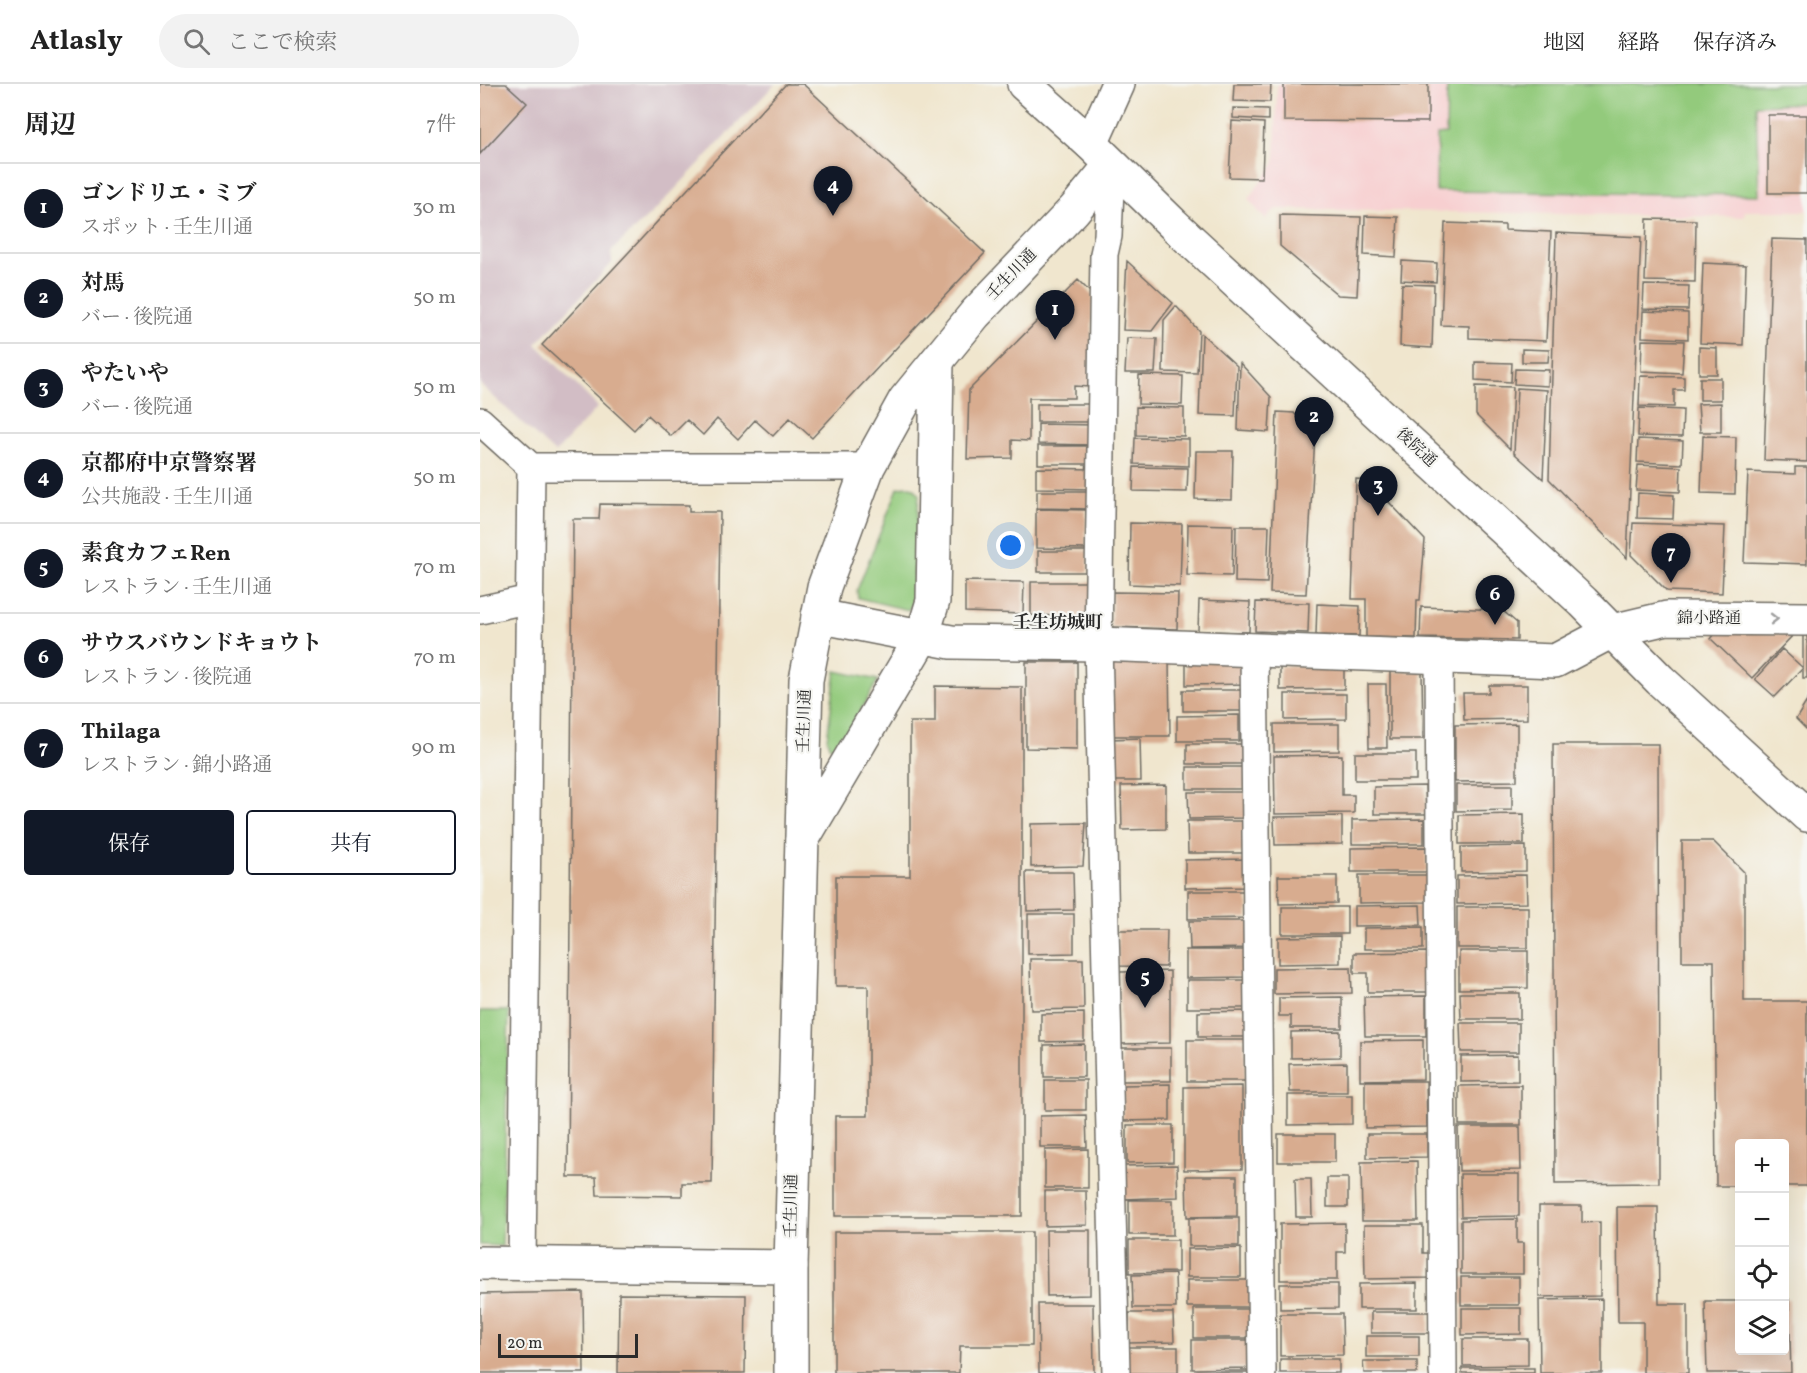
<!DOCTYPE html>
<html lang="ja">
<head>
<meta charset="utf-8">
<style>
  body { margin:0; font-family:Vollkorn,"Noto Serif JP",serif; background:#f2f2f2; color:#222 }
  .controls { position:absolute; right:18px; bottom:18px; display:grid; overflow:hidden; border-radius:6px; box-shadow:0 6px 24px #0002 }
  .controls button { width:54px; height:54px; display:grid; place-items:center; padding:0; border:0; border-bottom:2px solid #e0e0e0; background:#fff; color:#222; font:30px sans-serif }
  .scale { position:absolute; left:18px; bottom:15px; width:140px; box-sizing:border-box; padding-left:6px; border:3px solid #2b2b2b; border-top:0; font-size:16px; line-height:21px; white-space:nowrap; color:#2b2b2b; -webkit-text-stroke:4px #f6f6f2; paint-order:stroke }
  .you { position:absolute; left:531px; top:462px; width:21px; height:21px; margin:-15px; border:4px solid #fff; border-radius:50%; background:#1a73e8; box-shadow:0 0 0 9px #1a73e833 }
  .badge { display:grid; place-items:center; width:39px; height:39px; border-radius:50%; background:#111827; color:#fff; font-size:20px; font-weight:700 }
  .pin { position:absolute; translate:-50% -50px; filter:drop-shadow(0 2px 3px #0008) }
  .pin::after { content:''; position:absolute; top:32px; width:21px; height:18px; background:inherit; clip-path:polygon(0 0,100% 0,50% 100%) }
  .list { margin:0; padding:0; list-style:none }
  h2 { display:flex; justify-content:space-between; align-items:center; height:78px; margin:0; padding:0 24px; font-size:26px }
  h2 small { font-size:20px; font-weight:400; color:#767676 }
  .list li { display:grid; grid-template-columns:39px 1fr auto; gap:18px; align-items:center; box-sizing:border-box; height:90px; padding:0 24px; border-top:2px solid #e0e0e0 }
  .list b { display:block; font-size:22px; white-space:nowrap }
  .list p { margin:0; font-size:20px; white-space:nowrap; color:#767676 }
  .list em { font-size:20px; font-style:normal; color:#767676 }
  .actions { display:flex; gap:12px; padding:18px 24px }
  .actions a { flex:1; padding:14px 0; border:2px solid #111827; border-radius:6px; text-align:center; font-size:21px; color:#111827 }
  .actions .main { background:#111827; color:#fff }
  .icon { flex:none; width:33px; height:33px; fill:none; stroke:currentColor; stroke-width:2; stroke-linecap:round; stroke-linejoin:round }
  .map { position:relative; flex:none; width:1327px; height:1289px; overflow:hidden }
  header { display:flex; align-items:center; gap:36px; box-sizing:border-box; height:84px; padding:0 30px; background:#fff; border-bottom:2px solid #e0e0e0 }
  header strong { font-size:28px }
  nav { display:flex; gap:33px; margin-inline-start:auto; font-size:21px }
  .search { width:420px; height:54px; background:#f2f2f2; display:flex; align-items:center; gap:15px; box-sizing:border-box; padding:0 21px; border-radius:33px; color:#767676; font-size:22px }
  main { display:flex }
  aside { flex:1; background:#fff }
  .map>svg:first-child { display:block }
</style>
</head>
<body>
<header>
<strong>Atlasly</strong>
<div class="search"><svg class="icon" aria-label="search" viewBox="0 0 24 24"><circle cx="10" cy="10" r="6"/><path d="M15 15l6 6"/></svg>ここで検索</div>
<nav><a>地図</a><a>経路</a><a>保存済み</a></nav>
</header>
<main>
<aside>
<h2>周辺<small>7件</small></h2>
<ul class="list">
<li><span class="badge">1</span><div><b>ゴンドリエ・ミブ</b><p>スポット · 壬生川通</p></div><em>30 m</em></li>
<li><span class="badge">2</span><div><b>対馬</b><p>バー · 後院通</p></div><em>50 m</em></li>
<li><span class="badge">3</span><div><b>やたいや</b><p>バー · 後院通</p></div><em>50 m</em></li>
<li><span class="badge">4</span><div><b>京都府中京警察署</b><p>公共施設 · 壬生川通</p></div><em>50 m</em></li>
<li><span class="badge">5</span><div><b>素食カフェRen</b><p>レストラン · 壬生川通</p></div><em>70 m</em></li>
<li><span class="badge">6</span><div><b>サウスバウンドキョウト</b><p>レストラン · 後院通</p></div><em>70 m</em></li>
<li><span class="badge">7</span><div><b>Thilaga</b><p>レストラン · 錦小路通</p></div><em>90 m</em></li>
</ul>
<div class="actions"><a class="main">保存</a><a>共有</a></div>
</aside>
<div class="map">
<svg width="1327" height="1289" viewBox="0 0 1327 1289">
  <rect width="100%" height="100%" fill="#f6f6f2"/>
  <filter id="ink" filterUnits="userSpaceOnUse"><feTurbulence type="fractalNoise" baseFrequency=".0167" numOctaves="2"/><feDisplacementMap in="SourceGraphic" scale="12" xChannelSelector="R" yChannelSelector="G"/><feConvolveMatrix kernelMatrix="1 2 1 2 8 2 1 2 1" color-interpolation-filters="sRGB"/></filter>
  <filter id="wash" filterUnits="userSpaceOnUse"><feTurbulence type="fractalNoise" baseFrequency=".008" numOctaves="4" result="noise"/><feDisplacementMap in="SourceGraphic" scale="24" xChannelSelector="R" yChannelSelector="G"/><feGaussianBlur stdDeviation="1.35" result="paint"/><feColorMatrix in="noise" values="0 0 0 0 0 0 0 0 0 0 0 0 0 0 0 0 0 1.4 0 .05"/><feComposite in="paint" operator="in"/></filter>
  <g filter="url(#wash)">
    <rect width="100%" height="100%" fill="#f0e6ce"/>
    <path fill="#f7cfd0" d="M 797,0 L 1327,0 L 1327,127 L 1265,127 L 1264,133 L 796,125 L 785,135 L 768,115 L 795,79 Z"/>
    <path fill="#d2bdc5" d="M 0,0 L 295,0 L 178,123 L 131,167 L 132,179 L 56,260 L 118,323 L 75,369 L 0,300 Z"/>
    <path fill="#93ca7c" stroke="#5f7a54" stroke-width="1.5" d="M 967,0 L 1327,0 L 1327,19 L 1276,21 L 1279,111 L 956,107 L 957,51 L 966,50 Z
      M 425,402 L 434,404 L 439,410 L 432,520 L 428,526 L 378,514 L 377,506 L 418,404 Z
      M 356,587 L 398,596 L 361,662 L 354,664 L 349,662 L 347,655 Z
      M 0,927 L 29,927 L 22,1162 L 0,1161 Z"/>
    <g id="blocks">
      <path fill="#d8ac8f" d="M 0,0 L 26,0 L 47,19 L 0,70 Z
        M 306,0 L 323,0 L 505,169 L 332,354 L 310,334 L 293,352 L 275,336 L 258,355 L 237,335 L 223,351 L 207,336 L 191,352 L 168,331 L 154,346 L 62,261 Z
        M 754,0 L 791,0 L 790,18 L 753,17 Z
        M 804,0 L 948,0 L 948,38 L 804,37 Z
        M 753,24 L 788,25 L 788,36 L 753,34 Z
        M 1288,31 L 1327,31 L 1327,109 L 1288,109 Z
        M 752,37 L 784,39 L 782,94 L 749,93 Z
        M 800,131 L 881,133 L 877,212 L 858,211 L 800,162 Z
        M 885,132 L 918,133 L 916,173 L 884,171 Z
        M 1167,135 L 1216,136 L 1215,198 L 1165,197 Z
        M 965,139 L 1025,141 L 1025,146 L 1071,148 L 1066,257 L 989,254 L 989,242 L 961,241 Z
        M 1076,149 L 1161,153 L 1147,474 L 1069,395 Z
        M 1292,155 L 1327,156 L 1327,378 L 1284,376 Z
        M 647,177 L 693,219 L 672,247 L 643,246 Z
        M 922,177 L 957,179 L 956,198 L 921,196 Z
        M 1223,179 L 1266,181 L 1263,261 L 1220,259 Z
        M 598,196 L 613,211 L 610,303 L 594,302 L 594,314 L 549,314 L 549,357 L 532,356 L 532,374 L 487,375 L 489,306 Z
        M 922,200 L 954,201 L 952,264 L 920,262 Z
        M 1164,201 L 1209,202 L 1208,226 L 1163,225 Z
        M 696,222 L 719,247 L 717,289 L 683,288 L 684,236 Z
        M 1163,227 L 1208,229 L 1208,255 L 1162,253 Z
        M 722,250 L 757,282 L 755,332 L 719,331 Z
        M 647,254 L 677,255 L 675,289 L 645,289 Z
        M 1162,256 L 1204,257 L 1202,289 L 1161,287 Z
        M 1219,263 L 1237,264 L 1237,290 L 1219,290 Z
        M 1042,265 L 1069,266 L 1068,278 L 1042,278 Z
        M 995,278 L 1032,279 L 1031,298 L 995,296 Z
        M 760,279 L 791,313 L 789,348 L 758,346 Z
        M 1035,285 L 1069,286 L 1068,302 L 1034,300 Z
        M 659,291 L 703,292 L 702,321 L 658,320 Z
        M 1160,292 L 1204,293 L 1204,306 L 1194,306 L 1194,323 L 1159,322 Z
        M 1220,294 L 1241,294 L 1241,316 L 1220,316 Z
        M 996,302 L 1033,303 L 1030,365 L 996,331 Z
        M 1037,304 L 1067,306 L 1063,395 L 1034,369 Z
        M 1241,319 L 1241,348 L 1220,348 L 1218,320 Z
        M 557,320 L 615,320 L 615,338 L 557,338 Z
        M 656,323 L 704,324 L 704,352 L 656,351 Z
        M 1159,324 L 1203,326 L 1202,353 L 1158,352 Z
        M 797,328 L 814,329 L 835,352 L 826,510 L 790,509 Z
        M 558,340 L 616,341 L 616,361 L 558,360 Z
        M 1223,352 L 1256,353 L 1255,410 L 1221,409 Z
        M 655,354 L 709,355 L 709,382 L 654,380 Z
        M 1158,355 L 1203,357 L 1202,380 L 1157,378 Z
        M 558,362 L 613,362 L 613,380 L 558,380 Z
        M 716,367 L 753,367 L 752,416 L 715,415 Z
        M 1158,381 L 1201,383 L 1200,408 L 1156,406 Z
        M 654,383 L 708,384 L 707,408 L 653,407 Z
        M 1315,383 L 1327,383 L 1327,480 L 1264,478 L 1268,388 L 1315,390 Z
        M 556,384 L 613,385 L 613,405 L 556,404 Z
        M 876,395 L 888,396 L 945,456 L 940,516 L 937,516 L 936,554 L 886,553 L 886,515 L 872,515 Z
        M 557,407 L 612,407 L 612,425 L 557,424 Z
        M 1158,409 L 1194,411 L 1193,435 L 1157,434 Z
        M 120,420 L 209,421 L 209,428 L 240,428 L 232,1099 L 202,1099 L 202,1112 L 117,1111 L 116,1093 L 88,1093 L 93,435 L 119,435 Z
        M 556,425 L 606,426 L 606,465 L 556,464 Z
        M 650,439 L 702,440 L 700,502 L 649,500 Z
        M 1153,439 L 1245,442 L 1242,509 L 1187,507 L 1151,471 Z
        M 708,440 L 753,441 L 752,492 L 707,491 Z
        M 756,442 L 789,442 L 787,499 L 755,498 Z
        M 558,467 L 608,467 L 608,488 L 558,488 Z
        M 485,497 L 544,498 L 543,530 L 485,528 Z
        M 551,498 L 613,498 L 613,533 L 551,531 Z
        M 632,508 L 698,509 L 697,545 L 631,543 Z
        M 719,516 L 770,518 L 769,548 L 718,547 Z
        M 776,518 L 829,519 L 828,549 L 775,547 Z
        M 837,520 L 880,522 L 879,552 L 836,551 Z
        M 941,523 L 1022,526 L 1037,539 L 1037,556 L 940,554 Z
        M 1323,544 L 1327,544 L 1327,594 L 1323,594 Z
        M 1239,545 L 1313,551 L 1272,594 L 1231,555 Z
        M 1302,565 L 1323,584 L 1295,613 L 1275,595 Z
        M 768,574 L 769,600 L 706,601 L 706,575 Z
        M 689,575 L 690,652 L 627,652 L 627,576 Z
        M 546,578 L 597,578 L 597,665 L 546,664 Z
        M 864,581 L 864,605 L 800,606 L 800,582 Z
        M 942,587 L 943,655 L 910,655 L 910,588 Z
        M 888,600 L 906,600 L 907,664 L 889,664 Z
        M 1009,601 L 1047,601 L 1047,635 L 984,636 L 983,609 L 1009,609 Z
        M 455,602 L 542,603 L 542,1132 L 355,1132 L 355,1032 L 388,1032 L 388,902 L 356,902 L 356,792 L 430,792 L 430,638 L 455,638 Z
        M 703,606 L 767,606 L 768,627 L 703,627 Z
        M 805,610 L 866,610 L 866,635 L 805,636 Z
        M 1327,617 L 1327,646 L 1316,635 Z
        M 759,631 L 759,657 L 697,657 L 697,632 Z
        M 794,640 L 859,640 L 859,667 L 794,668 Z
        M 1037,640 L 1037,697 L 975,698 L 975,641 Z
        M 660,654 L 661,697 L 631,697 L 631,655 Z
        M 707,660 L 768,660 L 769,680 L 707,680 Z
        M 1073,660 L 1178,660 L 1179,1099 L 1075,1100 Z
        M 875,669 L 936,669 L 936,696 L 875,696 Z
        M 862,671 L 862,711 L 874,711 L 874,729 L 795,730 L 794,672 Z
        M 707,683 L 769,683 L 769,705 L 707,705 Z
        M 686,701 L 686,745 L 642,746 L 641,702 Z
        M 976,701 L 1032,701 L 1032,726 L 976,727 Z
        M 945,702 L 946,730 L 894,730 L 894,703 Z
        M 708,708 L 768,708 L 769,734 L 709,735 Z
        M 1044,730 L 1044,760 L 979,760 L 979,731 Z
        M 862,732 L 862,760 L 795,761 L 794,733 Z
        M 944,735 L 944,760 L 872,760 L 872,736 Z
        M 707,737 L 768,737 L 768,769 L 708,769 Z
        M 606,739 L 603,782 L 551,783 L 551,740 Z
        M 1202,757 L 1233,757 L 1264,788 L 1264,917 L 1327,917 L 1327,1102 L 1304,1102 L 1304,1060 L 1260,1060 L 1260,1102 L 1236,1102 L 1234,877 L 1202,877 Z
        M 1046,762 L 1046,787 L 981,788 L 981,763 Z
        M 946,763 L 947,788 L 871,788 L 871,764 Z
        M 767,775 L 768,803 L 705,804 L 705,776 Z
        M 546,788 L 593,788 L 594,826 L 547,827 Z
        M 879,791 L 947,791 L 948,818 L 879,819 Z
        M 1046,791 L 1047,819 L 977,820 L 977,792 Z
        M 798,792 L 857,792 L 857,819 L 799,820 Z
        M 708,807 L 768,807 L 768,834 L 708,835 Z
        M 940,821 L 941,841 L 874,842 L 874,822 Z
        M 802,823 L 867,823 L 867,850 L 802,850 Z
        M 977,823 L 1048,823 L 1048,864 L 977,864 Z
        M 548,830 L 594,830 L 594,869 L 548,870 Z
        M 709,837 L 770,837 L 770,864 L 710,865 Z
        M 943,843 L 943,865 L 884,865 L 884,844 Z
        M 638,846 L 687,846 L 686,883 L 638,882 Z
        M 860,852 L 860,879 L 798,880 L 798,853 Z
        M 706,866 L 769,866 L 769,893 L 706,894 Z
        M 979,867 L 1048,867 L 1048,904 L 979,905 Z
        M 947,868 L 947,908 L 888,908 L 888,889 L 874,889 L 874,869 Z
        M 550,875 L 603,875 L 604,925 L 551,926 Z
        M 871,883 L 872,909 L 794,910 L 794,884 Z
        M 690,887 L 690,959 L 640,960 L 640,888 Z
        M 707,896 L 769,896 L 770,924 L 707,924 Z
        M 980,909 L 1040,909 L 1040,935 L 981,935 Z
        M 946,912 L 946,952 L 885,952 L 884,913 Z
        M 862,913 L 862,944 L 811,944 L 811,932 L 799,932 L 799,914 Z
        M 771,927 L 771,953 L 718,953 L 718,928 Z
        M 604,929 L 604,957 L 561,958 L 561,930 Z
        M 980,939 L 1039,939 L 1039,968 L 981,968 Z
        M 860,947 L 860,973 L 811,974 L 811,948 Z
        M 707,956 L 765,956 L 765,997 L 707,997 Z
        M 943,956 L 943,995 L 880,996 L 880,957 Z
        M 604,960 L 604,993 L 564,993 L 564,961 Z
        M 642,964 L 691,964 L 691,997 L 642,997 Z
        M 1038,971 L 1038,997 L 981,998 L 981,972 Z
        M 867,979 L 867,1008 L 810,1008 L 809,980 Z
        M 565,996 L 606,996 L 606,1026 L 565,1026 Z
        M 885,997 L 946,997 L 947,1043 L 885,1044 Z
        M 690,1000 L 690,1036 L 643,1037 L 643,1001 Z
        M 1041,1001 L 1041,1041 L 979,1041 L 979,1002 Z
        M 762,1002 L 762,1085 L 704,1086 L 704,1003 Z
        M 808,1011 L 872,1011 L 872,1040 L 808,1041 Z
        M 606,1031 L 607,1063 L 560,1063 L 560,1032 Z
        M 647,1041 L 693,1041 L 693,1078 L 647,1079 Z
        M 978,1043 L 1040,1043 L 1041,1086 L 979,1087 Z
        M 798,1050 L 855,1050 L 855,1078 L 798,1078 Z
        M 887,1050 L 947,1050 L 947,1073 L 887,1074 Z
        M 608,1065 L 608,1104 L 565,1104 L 565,1066 Z
        M 937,1077 L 938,1137 L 882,1137 L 881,1078 Z
        M 697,1081 L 698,1113 L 643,1115 L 642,1082 Z
        M 980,1090 L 1039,1090 L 1039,1132 L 981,1133 Z
        M 706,1092 L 757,1092 L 757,1132 L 707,1133 Z
        M 847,1094 L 868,1094 L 868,1123 L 847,1123 Z
        M 815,1095 L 831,1095 L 832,1133 L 816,1133 Z
        M 565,1107 L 606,1107 L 607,1141 L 565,1142 Z
        M 649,1116 L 693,1116 L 693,1151 L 649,1151 Z
        M 1059,1122 L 1102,1122 L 1102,1139 L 1120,1138 L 1120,1212 L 1059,1213 Z
        M 1137,1123 L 1178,1123 L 1179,1220 L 1208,1220 L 1208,1289 L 1163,1289 L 1163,1238 L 1138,1238 Z
        M 709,1134 L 759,1134 L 759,1162 L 709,1162 Z
        M 1037,1135 L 1037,1159 L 1043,1159 L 1043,1190 L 981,1190 L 981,1136 Z
        M 865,1139 L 865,1168 L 857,1168 L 857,1196 L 800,1196 L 800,1140 Z
        M 884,1141 L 943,1141 L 943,1169 L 950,1169 L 950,1194 L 885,1195 Z
        M 566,1146 L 610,1146 L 610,1211 L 567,1212 Z
        M 354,1148 L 552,1148 L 552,1262 L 480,1262 L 479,1289 L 354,1289 Z
        M 649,1156 L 698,1156 L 698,1188 L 649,1189 Z
        M 761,1164 L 761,1193 L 707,1193 L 707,1165 Z
        M 695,1190 L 696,1224 L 653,1224 L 652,1191 Z
        M 981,1193 L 1039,1193 L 1039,1221 L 981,1221 Z
        M 707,1196 L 771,1196 L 771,1223 L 707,1223 Z
        M 937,1199 L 937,1225 L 879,1225 L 879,1200 Z
        M 800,1200 L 858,1200 L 858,1224 L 800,1225 Z
        M 103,1208 L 104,1289 L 0,1289 L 0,1210 Z
        M 139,1210 L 266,1211 L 265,1289 L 138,1289 Z
        M 1122,1215 L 1122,1289 L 1060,1289 L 1059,1216 Z
        M 1304,1215 L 1309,1215 L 1311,1289 L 1227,1289 L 1225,1217 L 1260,1217 L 1260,1266 L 1304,1266 Z
        M 558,1220 L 613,1220 L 614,1289 L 559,1289 Z
        M 982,1224 L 1041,1224 L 1041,1250 L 982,1251 Z
        M 714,1225 L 773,1225 L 773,1254 L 714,1254 Z
        M 891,1228 L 949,1228 L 949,1249 L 891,1249 Z
        M 649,1229 L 693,1229 L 694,1258 L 649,1259 Z
        M 800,1230 L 862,1230 L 863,1271 L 800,1272 Z
        M 886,1252 L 939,1252 L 939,1273 L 886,1273 Z
        M 983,1255 L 1048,1255 L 1048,1281 L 983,1282 Z
        M 712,1256 L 771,1256 L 771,1284 L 712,1285 Z
        M 644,1263 L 698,1263 L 698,1289 L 644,1289 Z
        M 800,1275 L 859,1275 L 859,1289 L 800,1289 Z
        M 883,1277 L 937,1277 L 937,1289 L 884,1289 Z
        M 982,1284 L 1054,1284 L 1054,1289 L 982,1289 Z
        M 717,1287 L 773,1287 L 773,1289 L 717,1289 Z"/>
    </g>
  </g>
  <g filter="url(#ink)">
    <use href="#blocks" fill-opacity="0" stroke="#706c64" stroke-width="1.5"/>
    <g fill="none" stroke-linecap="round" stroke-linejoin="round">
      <defs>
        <path id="lane" d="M 631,81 L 628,152 L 624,170 L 618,560 L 636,1289
          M 0,337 L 51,383 L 388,383
          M 0,526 L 50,515
          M 774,565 L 782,1289
          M 959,572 L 963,1289
          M 42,1179 L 51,383"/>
        <path id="street" d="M 611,60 L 638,0
          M 338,532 L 471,558 L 618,560 L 1075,577 L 1132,547 L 1187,534 L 1327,535
          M 322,756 L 442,553 L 453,517 L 457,277
          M 0,1179 L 311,1183"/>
        <path id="secondary" d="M 544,0 L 611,60 L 693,140 L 1103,518 L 1180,596 L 1327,731
          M 311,1289 L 311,1183 L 326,596 L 344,503 L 388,383 L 425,316 L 495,230 L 594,126 L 631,81"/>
      </defs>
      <use href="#lane" stroke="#706c64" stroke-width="30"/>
      <use href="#street" stroke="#706c64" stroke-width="36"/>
      <use href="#secondary" stroke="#706c64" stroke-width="36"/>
      <use href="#lane" stroke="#fff" stroke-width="27"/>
      <use href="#street" stroke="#fff" stroke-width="33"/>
      <use href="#secondary" stroke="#fff" stroke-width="33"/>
    </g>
    <defs><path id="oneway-chevron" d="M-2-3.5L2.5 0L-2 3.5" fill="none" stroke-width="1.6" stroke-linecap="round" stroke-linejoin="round" transform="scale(1.5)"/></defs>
    <use stroke="#a0a0a0" href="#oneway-chevron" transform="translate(1294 535)"/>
  </g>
  <g text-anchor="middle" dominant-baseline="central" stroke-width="4.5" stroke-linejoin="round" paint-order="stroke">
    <g font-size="16" fill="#2b2b2b" stroke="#f6f6f2">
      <text transform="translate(532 191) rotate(-46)">壬生川通</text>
      <text transform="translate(936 364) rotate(43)">後院通</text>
      <text x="1229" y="535">錦小路通</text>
      <text transform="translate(325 637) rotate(-88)">壬生川通</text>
      <text transform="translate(312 1122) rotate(-89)">壬生川通</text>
    </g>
    <g font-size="18" font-weight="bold" fill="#2b2b2b" stroke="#f6f6f2">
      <text x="578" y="539">壬生坊城町</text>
    </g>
  </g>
</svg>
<div class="controls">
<button>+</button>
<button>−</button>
<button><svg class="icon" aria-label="locate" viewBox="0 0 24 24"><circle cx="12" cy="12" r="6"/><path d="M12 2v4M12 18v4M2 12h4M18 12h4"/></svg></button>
<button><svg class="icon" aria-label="layers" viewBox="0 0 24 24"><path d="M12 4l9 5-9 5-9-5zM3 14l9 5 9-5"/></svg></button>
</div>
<div class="scale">20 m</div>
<div class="you"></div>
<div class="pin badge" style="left:575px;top:256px">1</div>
<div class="pin badge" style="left:834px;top:363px">2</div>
<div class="pin badge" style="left:898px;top:432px">3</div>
<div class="pin badge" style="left:353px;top:132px">4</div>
<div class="pin badge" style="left:665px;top:924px">5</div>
<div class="pin badge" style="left:1015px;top:541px">6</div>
<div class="pin badge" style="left:1191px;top:499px">7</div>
</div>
</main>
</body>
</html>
